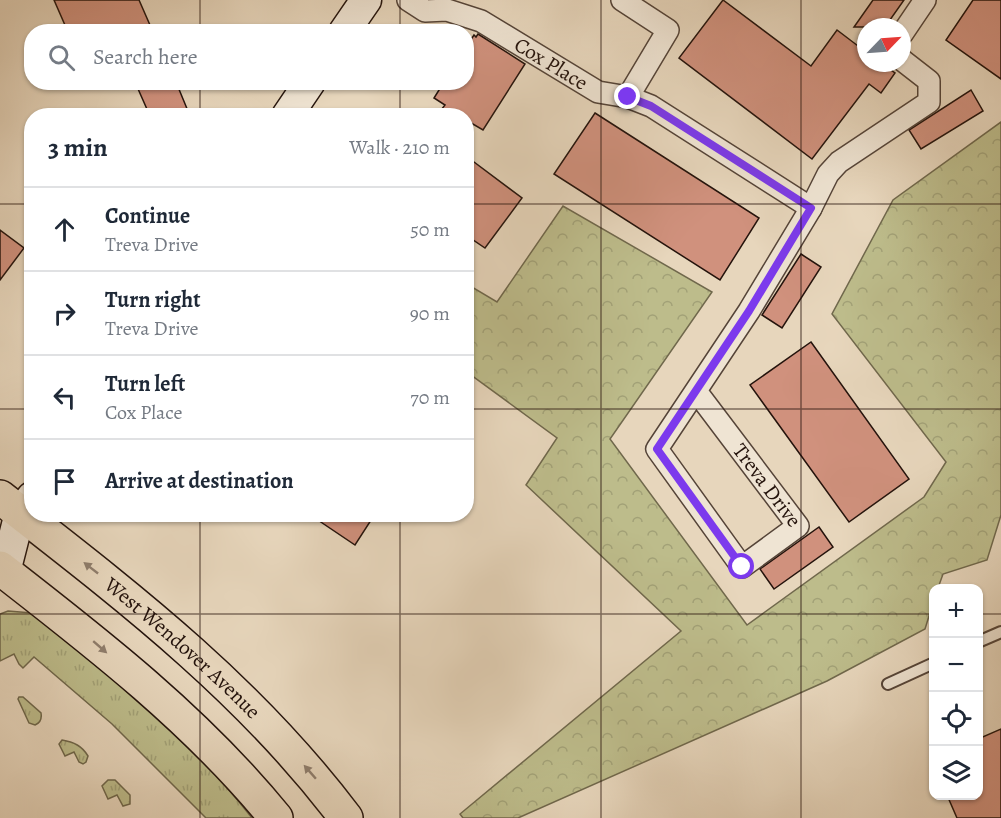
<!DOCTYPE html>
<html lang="en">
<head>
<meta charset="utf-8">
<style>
  body { margin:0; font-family:Alegreya,serif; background:#f2f2f3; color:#1f2937 }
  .controls { position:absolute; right:18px; bottom:18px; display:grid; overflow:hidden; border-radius:12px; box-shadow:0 2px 4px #0004 }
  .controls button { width:54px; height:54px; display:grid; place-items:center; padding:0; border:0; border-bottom:2px solid #e0e1e3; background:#fff; color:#1f2937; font:30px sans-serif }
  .compass { position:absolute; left:857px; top:18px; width:54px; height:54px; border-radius:50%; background:#fff; box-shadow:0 2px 4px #0004; rotate:65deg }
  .stop { position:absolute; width:18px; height:18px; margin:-14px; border:4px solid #7c3aed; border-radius:50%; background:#fff }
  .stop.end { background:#7c3aed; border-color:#fff; box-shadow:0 2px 6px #0008 }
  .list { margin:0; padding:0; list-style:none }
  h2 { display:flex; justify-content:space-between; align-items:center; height:78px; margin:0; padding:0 24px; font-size:26px }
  h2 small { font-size:20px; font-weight:400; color:#747a83 }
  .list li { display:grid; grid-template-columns:39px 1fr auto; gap:18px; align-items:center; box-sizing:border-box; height:84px; padding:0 24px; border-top:2px solid #e0e1e3 }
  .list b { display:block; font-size:22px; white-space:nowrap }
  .list p { margin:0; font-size:20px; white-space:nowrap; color:#747a83 }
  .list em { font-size:20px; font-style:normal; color:#747a83 }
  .icon { flex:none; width:33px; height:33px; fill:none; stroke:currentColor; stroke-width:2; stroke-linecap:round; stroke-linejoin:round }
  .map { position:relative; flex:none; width:1001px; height:818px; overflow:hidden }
  .search { position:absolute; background:#fff; box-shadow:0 2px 4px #0004; left:24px; top:24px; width:450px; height:66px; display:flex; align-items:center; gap:15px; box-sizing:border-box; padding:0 21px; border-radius:24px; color:#747a83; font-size:22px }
  .panel { position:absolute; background:#fff; box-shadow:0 2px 4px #0004; left:24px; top:108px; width:450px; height:414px; border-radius:24px }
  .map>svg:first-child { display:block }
</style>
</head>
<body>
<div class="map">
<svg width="1001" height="818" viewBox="0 0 1001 818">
  <defs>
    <pattern id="grass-tufts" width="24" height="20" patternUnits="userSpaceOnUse" patternTransform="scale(1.5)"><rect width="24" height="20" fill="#bdbc8b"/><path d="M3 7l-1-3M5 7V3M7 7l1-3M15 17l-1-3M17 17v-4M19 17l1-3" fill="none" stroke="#a2a177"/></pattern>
    <pattern id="forest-crowns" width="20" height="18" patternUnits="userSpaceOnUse" patternTransform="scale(1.5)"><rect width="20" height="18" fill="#bdbc8b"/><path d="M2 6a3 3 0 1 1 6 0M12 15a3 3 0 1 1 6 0" fill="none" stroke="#a2a177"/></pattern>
  </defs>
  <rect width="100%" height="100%" fill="#e7d6bc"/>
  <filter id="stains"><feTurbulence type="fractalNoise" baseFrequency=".00333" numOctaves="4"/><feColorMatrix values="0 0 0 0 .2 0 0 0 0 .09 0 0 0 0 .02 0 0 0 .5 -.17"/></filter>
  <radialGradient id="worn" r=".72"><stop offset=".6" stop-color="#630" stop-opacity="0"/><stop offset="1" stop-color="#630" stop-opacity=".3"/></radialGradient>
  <path fill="url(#grass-tufts)" stroke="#70684c" stroke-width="1.5" d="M 8,611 L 32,613 L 46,620 C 117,682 194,743 252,818 L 206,818 L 112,724 L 34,657 L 23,668 L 19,664 L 14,654 L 0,661 L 0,614 Z
    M 19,697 L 23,697 L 41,713 C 42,719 40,723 35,725 L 29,723 L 18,699 Z
    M 62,740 C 74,742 82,746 88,756 L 86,762 L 83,764 L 79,762 L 74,752 L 65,756 L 59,744 Z
    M 108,780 L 115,780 L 130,795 L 130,804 L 123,806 L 117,795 L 108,799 L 102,786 Z"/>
  <path fill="url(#forest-crowns)" stroke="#70684c" stroke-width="1.5" d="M 1001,122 L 1001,515 L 987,560 L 943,574 L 938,588 L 934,588 L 933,603 L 925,629 L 827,681 L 518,818 L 463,818 L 460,814 L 681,631 L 526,485 L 557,438 L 467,372 L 467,284 L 497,302 L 563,206 L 712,292 L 610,439 L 747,625 L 924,497 L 946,462 L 832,314 L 893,200 Z"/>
  <path fill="#d0917d" stroke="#24130c" stroke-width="1.5" d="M 54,0 L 139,0 L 153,32 L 68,32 Z
    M 723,0 L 811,66 L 837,30 L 866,52 L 866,63 L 881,63 L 895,73 L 881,93 L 869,84 L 812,159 L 679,58 Z
    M 873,0 L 904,0 L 885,27 L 854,27 Z
    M 973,0 L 1001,0 L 1001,79 L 946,40 Z
    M 478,34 L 525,64 L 483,130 L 466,120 L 466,116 L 450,116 L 441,110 L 445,105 L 434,98 L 444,82 L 466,82 L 466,47 L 474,35 L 476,37 Z
    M 135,82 L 176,82 L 190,116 L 150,116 Z
    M 971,90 L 983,111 L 921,149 L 909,130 Z
    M 595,113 L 759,218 L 720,280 L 554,174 Z
    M 466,156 L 522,198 L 485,248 L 466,235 Z
    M 0,230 L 24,248 L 0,280 Z
    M 801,254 L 821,267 L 782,328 L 762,315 Z
    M 811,342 L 909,479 L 849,522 L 750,385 Z
    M 309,514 L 375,514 L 355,545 Z
    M 819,527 L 833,547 L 774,589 L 760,569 Z
    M 1001,729 L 1001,818 L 957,818 L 947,795 L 978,795 L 978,739 Z"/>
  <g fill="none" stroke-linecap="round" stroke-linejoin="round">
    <defs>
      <path id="lane" d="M 978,642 L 1001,632
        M 888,684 L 934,663"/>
      <g id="street">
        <path id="s1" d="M 408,0 L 425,11 L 447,10 L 481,21 L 598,92 L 628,97 L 651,106 L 811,208"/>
        <path d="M 622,0 L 668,30 L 628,97"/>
        <path d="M 902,34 L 925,0"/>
        <path id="s2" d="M 696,391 L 798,526 L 742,567 L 657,449 L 749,311 L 811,208 L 828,174 L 839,162 L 929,102 L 929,81 L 902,60"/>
      </g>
      <path id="secondary" d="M 344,32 L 366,0
        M 287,116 L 310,82
        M 5,572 L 20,513 L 32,497"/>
      <g id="highway">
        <path id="s3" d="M 0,497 C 127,596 248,688 346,818"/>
        <path d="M 0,568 C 98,644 197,721 276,818"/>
      </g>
    </defs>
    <use href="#lane" stroke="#554438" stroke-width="14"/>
    <use href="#street" stroke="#554438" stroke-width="24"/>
    <use href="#secondary" stroke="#24130c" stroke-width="33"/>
    <use href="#highway" stroke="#24130c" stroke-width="36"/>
    <use href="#lane" stroke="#efe4d3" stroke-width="10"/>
    <use href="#street" stroke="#efe4d3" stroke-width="21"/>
    <use href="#secondary" stroke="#efe4d3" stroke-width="30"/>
    <use href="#highway" stroke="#e7d6bc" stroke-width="33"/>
  </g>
  <defs><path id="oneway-solid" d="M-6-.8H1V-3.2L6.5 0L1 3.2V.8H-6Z" transform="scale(1.5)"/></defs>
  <g fill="#8f7e6d">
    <use href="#oneway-solid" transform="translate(91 568) rotate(-142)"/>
    <use href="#oneway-solid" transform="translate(100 647) rotate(41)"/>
    <use href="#oneway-solid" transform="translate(310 772) rotate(-131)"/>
  </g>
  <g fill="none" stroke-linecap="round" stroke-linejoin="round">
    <path stroke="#7c3aed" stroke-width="8" d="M 628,97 L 651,106 L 811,208 L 749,311 L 657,449 L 742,567"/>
  </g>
  <path fill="none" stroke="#24130c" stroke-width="1.5" stroke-opacity="0.55" d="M 200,0 L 200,32M 400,0 L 400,32M 601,0 L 601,818M 801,0 L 801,818M 200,82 L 200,116M 400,82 L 400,116M 0,204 L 32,204M 466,204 L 1001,204M 0,409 L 32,409M 466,409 L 1001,409M 200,514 L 200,818M 400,514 L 400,818M 0,614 L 934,614M 978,614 L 1001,614"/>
  <g text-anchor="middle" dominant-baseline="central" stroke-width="6" stroke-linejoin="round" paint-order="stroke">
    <g font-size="21" fill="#24130c" stroke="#efe4d3">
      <text stroke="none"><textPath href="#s1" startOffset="160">Cox Place</textPath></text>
      <text stroke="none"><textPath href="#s2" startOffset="118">Treva Drive</textPath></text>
      <text stroke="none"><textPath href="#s3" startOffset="237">West Wendover Avenue</textPath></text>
    </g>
  </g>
  <rect width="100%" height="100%" filter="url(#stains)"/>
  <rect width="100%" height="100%" fill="url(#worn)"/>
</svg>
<div class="controls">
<button>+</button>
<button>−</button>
<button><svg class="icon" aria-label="locate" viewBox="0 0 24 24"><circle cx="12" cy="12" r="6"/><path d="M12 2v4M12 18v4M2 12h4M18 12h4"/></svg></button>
<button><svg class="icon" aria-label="layers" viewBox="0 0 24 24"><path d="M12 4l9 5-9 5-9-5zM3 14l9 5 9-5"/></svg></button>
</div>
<svg class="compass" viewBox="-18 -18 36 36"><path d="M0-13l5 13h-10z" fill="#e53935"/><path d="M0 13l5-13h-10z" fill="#747a83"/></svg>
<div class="stop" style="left:742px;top:567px"></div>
<div class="stop end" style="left:628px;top:97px"></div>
<div class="search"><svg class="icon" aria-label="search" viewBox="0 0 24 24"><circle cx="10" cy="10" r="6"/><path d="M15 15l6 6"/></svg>Search here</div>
<section class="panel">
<h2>3 min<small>Walk · 210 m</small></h2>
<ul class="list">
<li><svg class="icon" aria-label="ahead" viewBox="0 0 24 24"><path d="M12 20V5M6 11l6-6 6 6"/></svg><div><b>Continue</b><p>Treva Drive</p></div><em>50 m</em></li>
<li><svg class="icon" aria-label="right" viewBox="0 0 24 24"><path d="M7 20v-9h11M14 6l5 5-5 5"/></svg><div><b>Turn right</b><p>Treva Drive</p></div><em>90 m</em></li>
<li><svg class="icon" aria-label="left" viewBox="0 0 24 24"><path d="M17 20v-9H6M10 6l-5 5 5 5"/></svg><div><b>Turn left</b><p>Cox Place</p></div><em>70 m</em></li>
<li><svg class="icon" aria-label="arrive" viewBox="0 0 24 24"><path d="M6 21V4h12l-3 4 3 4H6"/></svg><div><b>Arrive at destination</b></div></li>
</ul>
</section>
</div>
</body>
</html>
